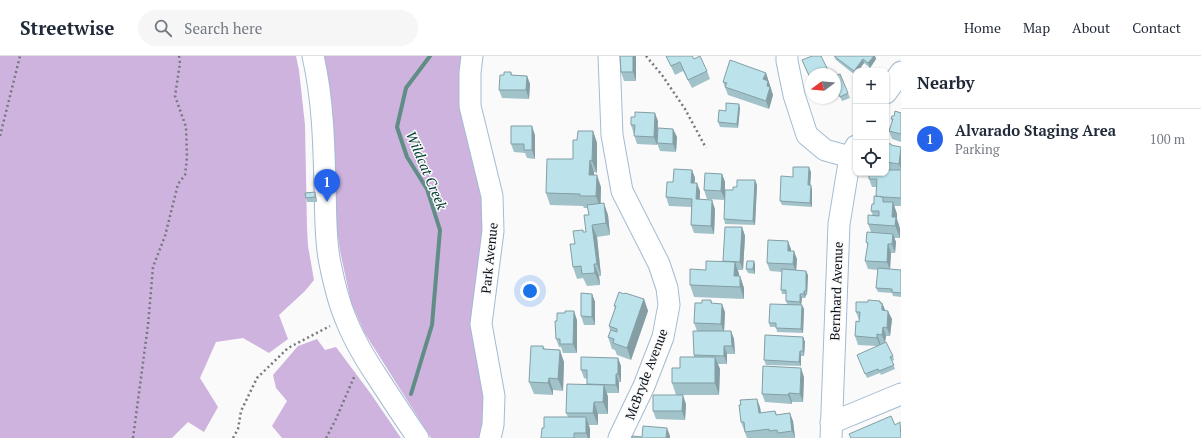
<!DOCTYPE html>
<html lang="en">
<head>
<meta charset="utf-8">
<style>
  body { margin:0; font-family:"PT Serif",serif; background:#f6f6f7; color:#1f2937 }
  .controls { position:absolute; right:12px; top:12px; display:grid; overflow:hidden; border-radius:8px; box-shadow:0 1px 3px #0004 }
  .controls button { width:36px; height:36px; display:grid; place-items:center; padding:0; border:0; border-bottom:1px solid #e0e1e3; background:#fff; color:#1f2937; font:20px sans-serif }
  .compass { position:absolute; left:805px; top:12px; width:36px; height:36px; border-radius:50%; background:#fff; box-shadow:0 1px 3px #0004; rotate:254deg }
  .you { position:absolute; left:530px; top:235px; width:14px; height:14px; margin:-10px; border:3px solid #fff; border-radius:50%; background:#1a73e8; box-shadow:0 0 0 6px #1a73e833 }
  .badge { display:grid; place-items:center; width:26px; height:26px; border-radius:50%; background:#2563eb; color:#fff; font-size:13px; font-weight:700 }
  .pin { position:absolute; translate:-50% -33px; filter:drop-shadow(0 1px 2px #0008) }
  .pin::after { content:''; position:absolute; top:21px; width:14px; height:12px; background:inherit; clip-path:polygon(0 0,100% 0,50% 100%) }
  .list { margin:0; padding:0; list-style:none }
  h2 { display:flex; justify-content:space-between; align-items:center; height:52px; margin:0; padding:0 16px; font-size:17px }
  h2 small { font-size:13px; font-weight:400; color:#747a83 }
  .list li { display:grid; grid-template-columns:26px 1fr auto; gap:12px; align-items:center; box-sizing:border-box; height:60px; padding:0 16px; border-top:1px solid #e0e1e3 }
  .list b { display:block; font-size:15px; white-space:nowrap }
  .list p { margin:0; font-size:13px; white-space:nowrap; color:#747a83 }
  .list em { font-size:13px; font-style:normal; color:#747a83 }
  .icon { flex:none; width:22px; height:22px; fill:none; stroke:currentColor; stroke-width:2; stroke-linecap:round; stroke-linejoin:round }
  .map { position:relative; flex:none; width:901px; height:382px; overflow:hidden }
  header { display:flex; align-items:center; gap:24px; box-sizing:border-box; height:56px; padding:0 20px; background:#fff; border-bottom:1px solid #e0e1e3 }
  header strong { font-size:19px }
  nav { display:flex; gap:22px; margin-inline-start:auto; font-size:14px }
  .search { width:280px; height:36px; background:#f6f6f7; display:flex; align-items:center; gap:10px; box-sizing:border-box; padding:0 14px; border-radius:22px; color:#747a83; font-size:15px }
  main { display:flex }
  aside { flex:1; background:#fff }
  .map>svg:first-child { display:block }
</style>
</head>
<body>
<header>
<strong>Streetwise</strong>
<div class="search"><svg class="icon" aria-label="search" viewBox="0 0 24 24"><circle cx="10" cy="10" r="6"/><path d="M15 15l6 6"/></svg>Search here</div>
<nav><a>Home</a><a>Map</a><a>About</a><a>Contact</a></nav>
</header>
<main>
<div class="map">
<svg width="901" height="382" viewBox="0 0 901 382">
  <rect width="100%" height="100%" fill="#fafafa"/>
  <path fill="#ceb3de" d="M 0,0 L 296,0 L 299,14 L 305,69 L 307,172 L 308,190 L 314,224 L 305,235 L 279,259 L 288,283 L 269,297 L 243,282 L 216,286 L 200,322 L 218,351 L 204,376 L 188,366 L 172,382 L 0,382 Z
    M 323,0 L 476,0 L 476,50 L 497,138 L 488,268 L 496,368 L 479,382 L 431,382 L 364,276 L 351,246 L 340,195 L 335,159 Z
    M 317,283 L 325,294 L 336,291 L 371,338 L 401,382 L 282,382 L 272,370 L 287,345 L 276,332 L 273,319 L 298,290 Z"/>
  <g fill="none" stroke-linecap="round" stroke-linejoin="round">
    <path stroke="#608e87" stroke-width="4" d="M 411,338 L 432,269 L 440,174 L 427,133 L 407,101 L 397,71 L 406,32 L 430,0"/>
    <defs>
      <path id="minor" d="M 313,0 C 323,43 324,89 325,132 C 326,155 325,179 329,202 C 333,223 338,246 347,266 C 355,286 366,304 378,322 C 391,342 404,362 418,382
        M 472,0 L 470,17 L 470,50 L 492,140 L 493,175 L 481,268 L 494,340 L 493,369 L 490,382
        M 609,0 L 612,79 L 622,135 L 659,208 L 667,232 L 669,249 L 663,281 L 644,330 L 619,382
        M 787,0 L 787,5 L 794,39 L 807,79 L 825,94 L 850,101
        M 886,37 L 901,16
        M 831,367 L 901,338
        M 831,382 L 839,168 L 850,101 L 856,90"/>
    </defs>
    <use href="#minor" stroke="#a3bbd2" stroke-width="23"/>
    <path stroke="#74787d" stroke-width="2.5" stroke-dasharray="2 3" stroke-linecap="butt" d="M 646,0 L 662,19 L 685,53 L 706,92
      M 0,80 L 20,0
      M 133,382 L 148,269 L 153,211 L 165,180 L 178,128 L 185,119 L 187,101 L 186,71 L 175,40 L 180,7 L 179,0
      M 233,382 L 238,373 L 241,355 L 257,322 L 288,292 L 330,270
      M 326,382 L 335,365 L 355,319"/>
    <use href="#minor" stroke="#fff" stroke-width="21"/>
  </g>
  <path fill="#a2c2ca" d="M 620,0 L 636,0 L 636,25 L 624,25 L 621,16 Z
    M 666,0 L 694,3 L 707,15 L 710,23 L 692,32 L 683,15 L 675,19 Z
    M 834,0 L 875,0 L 876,3 L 870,12 L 864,7 L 858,15 L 856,15 L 855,19 L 836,4 Z
    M 511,16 L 512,19 L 527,20 L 530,28 L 529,43 L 502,42 L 499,34 L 504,19 Z
    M 766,17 L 773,39 L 769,53 L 728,39 L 723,26 Z
    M 835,20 L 848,37 L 850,42 L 842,45 L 837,35 L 835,36 Z
    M 740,52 L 738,72 L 720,71 L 718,66 L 726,55 Z
    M 901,57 L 901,86 L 892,83 L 889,75 L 892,66 L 891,63 L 894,60 Z
    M 658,65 L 657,89 L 637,88 L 631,69 Z
    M 673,73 L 677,81 L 676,96 L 660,95 L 657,87 Z
    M 593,75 L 597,87 L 597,117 L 594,116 L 594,119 L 601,131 L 601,147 L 608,159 L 610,179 L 597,181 L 601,220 L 599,220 L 600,229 L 587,230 L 583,222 L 577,223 L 573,211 L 575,188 L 584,176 L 586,176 L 589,159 L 588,152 L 584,152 L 583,150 L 550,149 L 546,137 L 573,103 L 577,84 Z
    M 535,79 L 535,103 L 527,102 L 525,97 L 514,96 L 511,88 Z
    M 886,87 L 891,88 L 892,90 L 901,91 L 901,150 L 894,150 L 897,158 L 897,163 L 900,173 L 900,182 L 894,182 L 896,186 L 895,197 L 891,197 L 890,213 L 901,214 L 901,241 L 893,240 L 892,237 L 878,236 L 876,232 L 878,214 L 868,213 L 865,205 L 868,190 L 866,186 L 871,176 L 868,168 L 873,160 L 871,155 L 876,140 L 877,131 L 872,131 L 869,123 L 886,117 Z
    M 692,114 L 695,122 L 694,127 L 700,135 L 700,144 L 715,153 L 714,178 L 694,177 L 691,169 L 691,151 L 669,150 L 666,141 L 673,126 Z
    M 811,116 L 810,129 L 812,134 L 812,151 L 782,149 L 780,145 L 793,121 Z
    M 722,118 L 725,126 L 725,144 L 707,143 L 704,134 Z
    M 755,124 L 757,129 L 755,169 L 725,168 L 724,163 L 733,134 L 737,131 Z
    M 316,140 L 317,146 L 307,146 L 306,142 Z
    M 742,171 L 745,180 L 743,214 L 738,214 L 739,218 L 739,220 L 740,220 L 744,232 L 744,243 L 694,241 L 690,229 L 706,214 L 724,206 L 723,205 Z
    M 791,193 L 791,195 L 797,203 L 796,214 L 808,219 L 807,239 L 806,239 L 805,242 L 802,242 L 801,249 L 804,253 L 803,277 L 777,276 L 776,271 L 770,271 L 769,267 L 787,248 L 786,245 L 786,238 L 782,238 L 781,234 L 782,216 L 770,215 L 767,207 Z
    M 754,205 L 755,209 L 755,218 L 748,217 L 746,213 Z
    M 592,238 L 595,246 L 595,269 L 584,269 L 581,260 Z
    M 624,238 L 644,243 L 648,255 L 631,304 L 617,299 L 615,294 L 612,293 L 608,281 L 610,275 L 609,270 L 615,252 L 614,250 Z
    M 711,244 L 712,248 L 725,256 L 724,275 L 731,275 L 734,283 L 735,298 L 727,298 L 727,308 L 718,308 L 720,313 L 719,339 L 676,339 L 672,327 L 680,312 L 694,301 L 694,299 L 697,275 L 694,267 L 702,247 Z
    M 881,247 L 882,247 L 885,254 L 892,263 L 890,280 L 886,280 L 885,286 L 893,300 L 894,304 L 892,305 L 895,313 L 881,319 L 880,317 L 867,322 L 859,303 L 877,290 L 858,289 L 855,280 L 859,264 L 856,256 Z
    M 565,257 L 577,264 L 577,297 L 563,297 L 561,291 L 559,291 L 556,283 L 557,265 Z
    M 803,281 L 805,286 L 804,300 L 801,300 L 801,310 L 766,309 L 764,304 Z
    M 543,290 L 545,293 L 564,306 L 563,335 L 553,334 L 553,339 L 534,338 L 529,326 Z
    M 618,302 L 621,310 L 621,326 L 619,326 L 619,337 L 607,337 L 608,341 L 608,358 L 598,358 L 598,369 L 589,369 L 590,373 L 590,382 L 541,382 L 544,372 L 568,361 L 566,357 L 587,329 L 587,323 L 584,322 L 581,314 Z
    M 804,321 L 803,346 L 792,346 L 792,348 L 765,346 L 762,338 Z
    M 686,348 L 685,364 L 656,363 L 653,355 Z
    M 760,351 L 761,357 L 775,355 L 777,359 L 793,365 L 795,382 L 747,382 L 741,366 Z"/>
  <path fill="#849ea4" d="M 633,0 L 636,0 L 636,25 L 633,16 Z
    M 874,0 L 875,0 L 876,3 L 870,12 L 868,7 Z
    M 863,3 L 864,7 L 858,15 L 856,15 L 856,18 L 855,19 L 854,15 Z
    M 766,17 L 773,39 L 769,53 L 766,45 L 763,23 Z
    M 527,20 L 530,28 L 529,43 L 526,34 Z
    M 739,48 L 740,52 L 738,72 L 737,68 Z
    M 655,57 L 658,65 L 657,89 L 654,81 Z
    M 532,70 L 535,79 L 535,103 L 532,94 Z
    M 673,73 L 677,81 L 676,96 L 673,88 Z
    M 593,75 L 597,87 L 597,117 L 592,105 Z
    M 901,95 L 901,113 L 899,108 Z
    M 590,104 L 594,116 L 594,131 L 589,119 Z
    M 809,111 L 811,116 L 810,134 L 808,129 Z
    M 692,114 L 695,122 L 694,135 L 691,127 Z
    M 722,118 L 725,126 L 725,144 L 721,135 Z
    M 597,119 L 601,131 L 600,152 L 596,140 Z
    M 755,124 L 757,129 L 755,169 L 753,165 Z
    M 697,127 L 700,135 L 699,152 L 696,143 Z
    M 811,129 L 812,134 L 812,151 L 810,147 Z
    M 315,136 L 316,140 L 317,146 L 315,141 Z
    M 712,144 L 715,153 L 714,178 L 711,170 Z
    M 893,146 L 897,158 L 897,163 L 900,173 L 900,182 L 892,161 Z
    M 604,147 L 608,159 L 610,179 L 606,167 Z
    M 592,169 L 597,181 L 601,220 L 597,208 Z
    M 742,171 L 745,180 L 743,214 L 740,206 Z
    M 893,178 L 896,186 L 895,197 L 892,188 Z
    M 788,185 L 791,193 L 791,203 L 788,195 Z
    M 888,188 L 891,197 L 890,214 L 887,206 Z
    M 794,195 L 797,203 L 796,216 L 793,208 Z
    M 754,205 L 755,209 L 755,218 L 753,213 Z
    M 735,206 L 739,218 L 739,232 L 734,220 Z
    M 594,208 L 599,220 L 600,229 L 595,217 Z
    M 806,215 L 808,219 L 807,239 L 806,235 Z
    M 740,220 L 744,232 L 744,243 L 740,231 Z
    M 804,235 L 806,239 L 805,242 L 804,238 Z
    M 592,238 L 595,246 L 595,269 L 592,261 Z
    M 800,238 L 802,242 L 801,250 L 800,246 Z
    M 644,243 L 648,255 L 631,304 L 627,292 Z
    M 880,245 L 882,251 L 882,247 L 886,256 L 885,262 L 880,247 Z
    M 722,248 L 725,256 L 724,277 L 721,268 Z
    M 802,249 L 804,253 L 803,277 L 801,273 Z
    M 574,255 L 577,264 L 577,297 L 573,288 Z
    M 888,255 L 892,263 L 890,280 L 887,272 Z
    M 883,271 L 886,280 L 885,287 L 882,279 Z
    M 731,275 L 734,283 L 735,298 L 732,290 Z
    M 877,278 L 880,287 L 880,291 L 877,282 Z
    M 803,281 L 805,286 L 804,300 L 803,295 Z
    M 724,290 L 727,298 L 727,308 L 724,300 Z
    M 560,294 L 564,306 L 563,335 L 558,323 Z
    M 800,295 L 801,300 L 801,310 L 799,306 Z
    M 715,301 L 720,313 L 719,339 L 715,327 Z
    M 618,302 L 621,310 L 621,326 L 618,318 Z
    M 801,312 L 804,321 L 803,346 L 800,338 Z
    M 616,318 L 619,326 L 619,337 L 616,329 Z
    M 549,322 L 553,334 L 553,339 L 548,327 Z
    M 604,329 L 608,341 L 608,358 L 603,346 Z
    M 789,337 L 792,346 L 792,348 L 788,339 Z
    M 683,339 L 686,348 L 685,364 L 682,355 Z
    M 757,343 L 760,351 L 762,366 L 759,357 Z
    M 594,346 L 598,358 L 598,369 L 593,357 Z
    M 790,357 L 793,365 L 795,382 L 792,375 Z
    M 586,361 L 590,373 L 590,382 L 588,382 L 586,377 Z
    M 667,372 L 670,380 L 670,382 L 666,382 Z"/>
  <path fill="#bce2eb" stroke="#849ea4" d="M 620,0 L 633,0 L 633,16 L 621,16 Z
    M 666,0 L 692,0 L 694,3 L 700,0 L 707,15 L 688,24 L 680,6 L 671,10 Z
    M 812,0 L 821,0 L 830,18 L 811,18 L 811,24 L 802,4 Z
    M 834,0 L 874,0 L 868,7 L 863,3 L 854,15 Z
    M 730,4 L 766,17 L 763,23 L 768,25 L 767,30 L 770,31 L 766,45 L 725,31 L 727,27 L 723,26 Z
    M 504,16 L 511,16 L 511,19 L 527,20 L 526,34 L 499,34 L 500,19 L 504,19 Z
    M 840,18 L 848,37 L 840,41 L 835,31 L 835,20 Z
    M 726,47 L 739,48 L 737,68 L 718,66 L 719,54 L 726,55 Z
    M 895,55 L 901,57 L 901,78 L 889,75 L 893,63 L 891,63 L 892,60 L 894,60 Z
    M 635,56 L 655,57 L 654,81 L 634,80 L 635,69 L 631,69 L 631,61 L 635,61 Z
    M 511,70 L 532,70 L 532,94 L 524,94 L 524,88 L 511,88 Z
    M 658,72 L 673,73 L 673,88 L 657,87 Z
    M 578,75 L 593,75 L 592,105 L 590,104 L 589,119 L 597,119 L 596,140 L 580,140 L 580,138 L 546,137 L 547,103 L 573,103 L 573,84 L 577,84 Z
    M 886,87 L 891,88 L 891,89 L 901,91 L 899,108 L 886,106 Z
    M 793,111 L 809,111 L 808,129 L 811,129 L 810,147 L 780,145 L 781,120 L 793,121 Z
    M 674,113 L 692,114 L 691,127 L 697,127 L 696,143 L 712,144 L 711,170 L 691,169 L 692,143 L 666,141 L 667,126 L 673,126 Z
    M 886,114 L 901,114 L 901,142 L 883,141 L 876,140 L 877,123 L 869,123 L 869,117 L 886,117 Z
    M 705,117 L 722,118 L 721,135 L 704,134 Z
    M 737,124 L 755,124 L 753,165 L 724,163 L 725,134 L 733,134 L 733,131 L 737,131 Z
    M 315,136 L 315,141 L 306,142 L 305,137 Z
    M 874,140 L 883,141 L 883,146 L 893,146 L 892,161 L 896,161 L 895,170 L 868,168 L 868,159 L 879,160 L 879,155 L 871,155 L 872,148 L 874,148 Z
    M 604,147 L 606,167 L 592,169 L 597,208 L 594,208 L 595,217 L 582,218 L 581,210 L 573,211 L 570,188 L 575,188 L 573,175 L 583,174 L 583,176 L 586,176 L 584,159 L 589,159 L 587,149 Z
    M 725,171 L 742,171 L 740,206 L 723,205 Z
    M 867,176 L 893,178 L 892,188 L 888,188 L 887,206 L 865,205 L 868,187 L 866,186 Z
    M 768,184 L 788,185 L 788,195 L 794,195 L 793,208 L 767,207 Z
    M 706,205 L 735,206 L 734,220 L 740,220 L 740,231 L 690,229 L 690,213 L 706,214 Z
    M 747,205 L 754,205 L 753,213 L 746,213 Z
    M 878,212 L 901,214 L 901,237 L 892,236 L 892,233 L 876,232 Z
    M 782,213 L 806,215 L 806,235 L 804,235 L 804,238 L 800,238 L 800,246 L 786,245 L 786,234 L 781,234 Z
    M 619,236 L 624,238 L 625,237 L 644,243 L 627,292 L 613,287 L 614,283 L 608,281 L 611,274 L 617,276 L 617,273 L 609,270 L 616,250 L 614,250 Z
    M 581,237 L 592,238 L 592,261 L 581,260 Z
    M 702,244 L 711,244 L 711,247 L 722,248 L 721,268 L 694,267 L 695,247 L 702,247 Z
    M 868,244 L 880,245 L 880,247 L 882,247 L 882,254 L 888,255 L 887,272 L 883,271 L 882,279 L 877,278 L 877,282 L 855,280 L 856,265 L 859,266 L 860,256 L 856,256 L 856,246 L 868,246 Z
    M 770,248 L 802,249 L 801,273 L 776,272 L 776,267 L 769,267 Z
    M 565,255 L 574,255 L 573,288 L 560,288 L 560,283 L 556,283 L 555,265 L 557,265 L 557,257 L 565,257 Z
    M 693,275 L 731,275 L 732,290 L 724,290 L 724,300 L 694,299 Z
    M 765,279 L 803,281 L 803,295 L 800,295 L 799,306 L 764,304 Z
    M 886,286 L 893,300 L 890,301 L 894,309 L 879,315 L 878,313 L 865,318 L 857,299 Z
    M 531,290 L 543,290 L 543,293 L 560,294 L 558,323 L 549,322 L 548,327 L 529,326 Z
    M 581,301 L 618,302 L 618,318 L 616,318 L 616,329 L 587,328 L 587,314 L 581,314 Z
    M 680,301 L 715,301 L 715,327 L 672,327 L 672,312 L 680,312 Z
    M 763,310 L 801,312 L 800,338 L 789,337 L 788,339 L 762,338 Z
    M 567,328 L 604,329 L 603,346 L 594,346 L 593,357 L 566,357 Z
    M 653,339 L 683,339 L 682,355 L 653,355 Z
    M 757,343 L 759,357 L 775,355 L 776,359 L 790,357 L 792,375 L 778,377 L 777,374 L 769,375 L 769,373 L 745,376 L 744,366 L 741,366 L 739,349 L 741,349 L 740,344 Z
    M 891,360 L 895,369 L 900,366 L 901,382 L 851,382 L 849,378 Z
    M 544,361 L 586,361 L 586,377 L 574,377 L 574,382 L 541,382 L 542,372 L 544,372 Z
    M 643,370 L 667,372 L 666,382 L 632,382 L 632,380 L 642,381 Z"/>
  <g text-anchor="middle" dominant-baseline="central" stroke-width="3" stroke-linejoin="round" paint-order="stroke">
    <g font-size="13" fill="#060e16" stroke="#fafafa">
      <text transform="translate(489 202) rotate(-84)">Park Avenue</text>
      <text transform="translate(836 235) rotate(-88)">Bernhard Avenue</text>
      <text transform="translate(646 318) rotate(-69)">McBryde Avenue</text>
    </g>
    <g font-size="14" font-style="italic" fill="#003b32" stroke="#fafafa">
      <text transform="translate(427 114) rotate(67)">Wildcat Creek</text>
    </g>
  </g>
</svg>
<div class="controls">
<button>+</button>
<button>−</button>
<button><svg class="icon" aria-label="locate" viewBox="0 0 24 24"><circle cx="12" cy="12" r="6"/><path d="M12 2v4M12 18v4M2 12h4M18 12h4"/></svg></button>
</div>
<svg class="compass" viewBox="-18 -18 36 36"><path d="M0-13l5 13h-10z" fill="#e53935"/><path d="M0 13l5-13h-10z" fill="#747a83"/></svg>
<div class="you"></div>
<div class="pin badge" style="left:327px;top:146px">1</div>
</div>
<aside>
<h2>Nearby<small></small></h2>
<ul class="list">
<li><span class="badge">1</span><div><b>Alvarado Staging Area</b><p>Parking</p></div><em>100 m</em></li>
</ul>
</aside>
</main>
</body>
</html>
